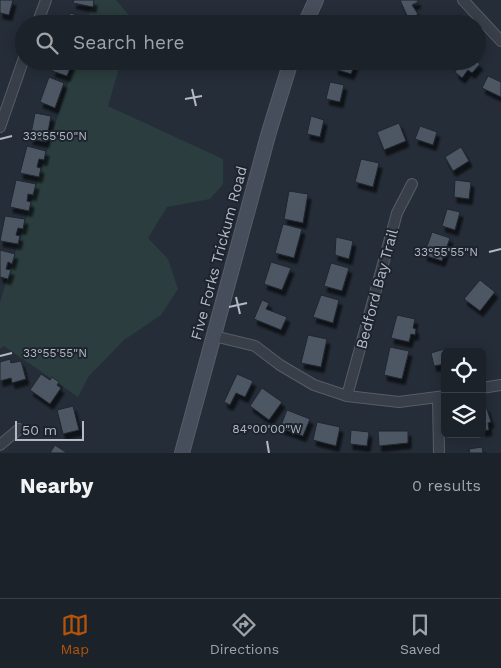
<!DOCTYPE html>
<html lang="en">
<head>
<meta charset="utf-8">
<style>
  body { margin:0; font-family:"Work Sans",sans-serif; background:#252a32; color:#f1f3f6 }
  .controls { position:absolute; right:15px; bottom:15px; display:grid; overflow:hidden; border-radius:8px; box-shadow:0 2px 12px #0003 }
  .controls button { width:45px; height:45px; display:grid; place-items:center; padding:0; border:0; border-bottom:1px solid #3a3f47; background:#1c222a; color:#f1f3f6; font:25px sans-serif }
  .scale { position:absolute; left:15px; bottom:12px; width:69px; box-sizing:border-box; padding-left:5px; border:2px solid #b3bac5; border-top:0; font-size:14px; line-height:18px; white-space:nowrap; color:#b3bac5; -webkit-text-stroke:4px #1d242e; paint-order:stroke }
  .list { margin:0; padding:0; list-style:none }
  h2 { display:flex; justify-content:space-between; align-items:center; height:65px; margin:0; padding:0 20px; font-size:21px }
  h2 small { font-size:16px; font-weight:400; color:#a0a4a8 }
  .icon { flex:none; width:28px; height:28px; fill:none; stroke:currentColor; stroke-width:2; stroke-linecap:round; stroke-linejoin:round }
  .map { position:relative; flex:none; width:501px; height:453px; overflow:hidden }
  .search { position:absolute; background:#1c222a; box-shadow:0 2px 12px #0003; left:15px; right:15px; top:15px; height:55px; display:flex; align-items:center; gap:12px; box-sizing:border-box; padding:0 18px; border-radius:28px; color:#a0a4a8; font-size:19px }
  .sheet { height:145px; background:#1c222a }
  nav { display:flex; justify-content:space-around; align-items:center; box-sizing:border-box; height:70px; border-top:1px solid #3a3f47; background:#1c222a; font-size:14px; color:#a0a4a8 }
  nav a { display:grid; justify-items:center; gap:2px }
  nav .on { color:#b45309 }
  .map>svg:first-child { display:block }
</style>
</head>
<body>
<div class="map">
<svg width="501" height="453" viewBox="0 0 501 453">
  <defs>
    <filter id="shadow"><feDropShadow dx="3" dy="5.5" stdDeviation="1" flood-color="#0009"/></filter>
  </defs>
  <rect width="100%" height="100%" fill="#252d38"/>
  <path fill="#2b3d3e" d="M 94,0 L 116,0 L 133,20 L 132,24 L 86,24 Z
    M 75,61 L 121,61 L 108,106 L 223,159 L 223,184 L 210,199 L 167,207 L 148,238 L 168,259 L 178,289 L 161,315 L 124,340 L 89,376 L 78,397 L 4,346 L 0,349 L 0,302 Z"/>
  <path fill="#4d5764" stroke="#1f2630" filter="url(#shadow)" d="M 0,0 L 13,0 L 9,15 L 0,13 Z
    M 74,0 L 94,0 L 93,7 L 73,3 Z
    M 400,0 L 417,0 L 418,2 L 412,5 L 418,14 L 409,20 Z
    M 70,13 L 89,18 L 87,24 L 67,24 Z
    M 347,18 L 362,20 L 361,24 L 346,24 Z
    M 56,61 L 73,61 L 67,76 L 52,71 Z
    M 337,61 L 356,61 L 351,74 L 335,69 Z
    M 456,61 L 476,61 L 480,64 L 472,73 L 468,70 L 462,78 L 455,72 L 458,68 L 453,65 Z
    M 488,76 L 501,82 L 501,97 L 482,88 Z
    M 49,77 L 64,83 L 55,108 L 40,102 Z
    M 330,82 L 344,85 L 340,102 L 326,99 Z
    M 35,113 L 51,116 L 46,142 L 30,139 Z
    M 311,116 L 324,120 L 320,137 L 307,134 Z
    M 399,123 L 406,141 L 384,150 L 377,132 Z
    M 420,126 L 437,132 L 433,145 L 415,139 Z
    M 27,146 L 46,151 L 44,160 L 39,159 L 37,167 L 41,168 L 39,177 L 20,173 Z
    M 461,147 L 469,161 L 453,171 L 445,157 Z
    M 361,159 L 379,163 L 373,187 L 355,182 Z
    M 16,180 L 36,184 L 33,195 L 28,194 L 27,201 L 31,202 L 29,211 L 10,207 Z
    M 455,180 L 471,182 L 469,199 L 454,197 Z
    M 289,191 L 308,194 L 303,223 L 284,219 Z
    M 447,209 L 460,212 L 455,230 L 442,226 Z
    M 5,216 L 25,219 L 23,229 L 18,228 L 16,235 L 20,236 L 18,244 L 0,241 Z
    M 283,224 L 302,229 L 294,258 L 275,253 Z
    M 432,232 L 450,238 L 442,261 L 424,255 Z
    M 336,237 L 353,241 L 349,259 L 335,255 Z
    M 0,250 L 15,254 L 12,264 L 8,262 L 6,269 L 11,270 L 8,279 L 0,277 Z
    M 271,262 L 291,268 L 282,290 L 264,284 Z
    M 331,263 L 349,268 L 342,291 L 324,286 Z
    M 480,280 L 495,292 L 480,311 L 464,299 Z
    M 321,295 L 339,300 L 333,323 L 313,317 Z
    M 262,300 L 269,303 L 266,309 L 287,317 L 281,330 L 254,319 Z
    M 397,315 L 415,319 L 413,328 L 416,329 L 415,335 L 411,334 L 409,342 L 391,338 Z
    M 308,335 L 327,339 L 321,367 L 301,363 Z
    M 390,347 L 409,351 L 402,379 L 384,375 Z
    M 448,348 L 449,352 L 445,352 L 445,364 L 434,366 L 431,353 Z
    M 10,359 L 11,363 L 21,361 L 26,379 L 12,383 L 11,378 L 0,381 L 0,362 Z
    M 41,374 L 50,380 L 52,377 L 59,382 L 57,385 L 61,388 L 50,404 L 30,390 Z
    M 237,374 L 253,381 L 245,397 L 236,393 L 230,405 L 224,402 Z
    M 262,388 L 282,402 L 269,420 L 250,406 Z
    M 73,406 L 79,430 L 63,434 L 57,410 Z
    M 486,406 L 491,422 L 488,423 L 489,430 L 482,431 L 482,407 Z
    M 287,410 L 310,419 L 303,436 L 280,428 Z
    M 317,422 L 340,427 L 336,446 L 313,440 Z
    M 351,430 L 369,432 L 367,446 L 350,444 Z
    M 378,431 L 408,431 L 408,443 L 379,446 Z
    M 55,445 L 67,453 L 50,453 Z
    M 482,447 L 483,453 L 470,453 L 469,449 Z"/>
  <g fill="none" stroke-linecap="round" stroke-linejoin="round">
    <defs>
      <path id="street" d="M 463,0 L 501,41
        M 37,24 L 46,0
        M 0,127 L 24,58
        M 214,336 L 255,346 L 280,365 L 314,385 L 347,396 L 399,402 L 445,396
        M 482,388 L 501,385
        M 347,396 L 397,213 L 412,184
        M 438,398 L 439,453
        M 0,445 L 19,429"/>
      <path id="secondary" d="M 305,24 L 316,0
        M 182,453 L 269,132 L 291,61"/>
    </defs>
    <use href="#street" stroke="#565d67" stroke-width="12"/>
    <use href="#secondary" stroke="#565d67" stroke-width="16"/>
    <use href="#street" stroke="#383f49" stroke-width="10"/>
    <use href="#secondary" stroke="#474e5b" stroke-width="14"/>
  </g>
  <path fill="none" stroke="#b3bac5" stroke-width="2" d="M 192,89 L 196,106M 185,99 L 202,96M 0,139 L 12,136M 489,252 L 501,249M 236,297 L 240,314M 229,307 L 247,303M 0,356 L 12,353M 267,441 L 269,453"/>
  <g text-anchor="middle" dominant-baseline="central" stroke-width="4" stroke-linejoin="round" paint-order="stroke">
    <g font-size="15" fill="#b3bac5" stroke="#1d242e">
      <text transform="translate(219 253) rotate(-75)">Five Forks Trickum Road</text>
      <text transform="translate(377 289) rotate(-75)">Bedford Bay Trail</text>
    </g>
  </g>
  <g font-size="12" text-anchor="middle" fill="#b3bac5" stroke="#1d242e" stroke-width="4" stroke-linejoin="round" paint-order="stroke">
    <text x="55" y="140">33°55'50"N</text>
    <text x="446" y="256">33°55'55"N</text>
    <text x="55" y="357">33°55'55"N</text>
    <text x="267" y="433">84°00'00"W</text>
  </g>
</svg>
<div class="controls">
<button><svg class="icon" aria-label="locate" viewBox="0 0 24 24"><circle cx="12" cy="12" r="6"/><path d="M12 2v4M12 18v4M2 12h4M18 12h4"/></svg></button>
<button><svg class="icon" aria-label="layers" viewBox="0 0 24 24"><path d="M12 4l9 5-9 5-9-5zM3 14l9 5 9-5"/></svg></button>
</div>
<div class="scale">50 m</div>
<div class="search"><svg class="icon" aria-label="search" viewBox="0 0 24 24"><circle cx="10" cy="10" r="6"/><path d="M15 15l6 6"/></svg>Search here</div>
</div>
<section class="sheet">
<h2>Nearby<small>0 results</small></h2>
<ul class="list">
</ul>
</section>
<nav>
<a class="on"><svg class="icon" aria-label="map" viewBox="0 0 24 24"><path d="M3 6l6-2 6 2 6-2v14l-6 2-6-2-6 2zM9 4v14M15 6v14"/></svg>Map</a>
<a><svg class="icon" aria-label="directions" viewBox="0 0 24 24"><path d="M12 3l9 9-9 9-9-9zM9 14v-3h6M13 9l2 2-2 2"/></svg>Directions</a>
<a><svg class="icon" aria-label="saved" viewBox="0 0 24 24"><path d="M7 4h10v16l-5-4-5 4z"/></svg>Saved</a>
</nav>
</body>
</html>
